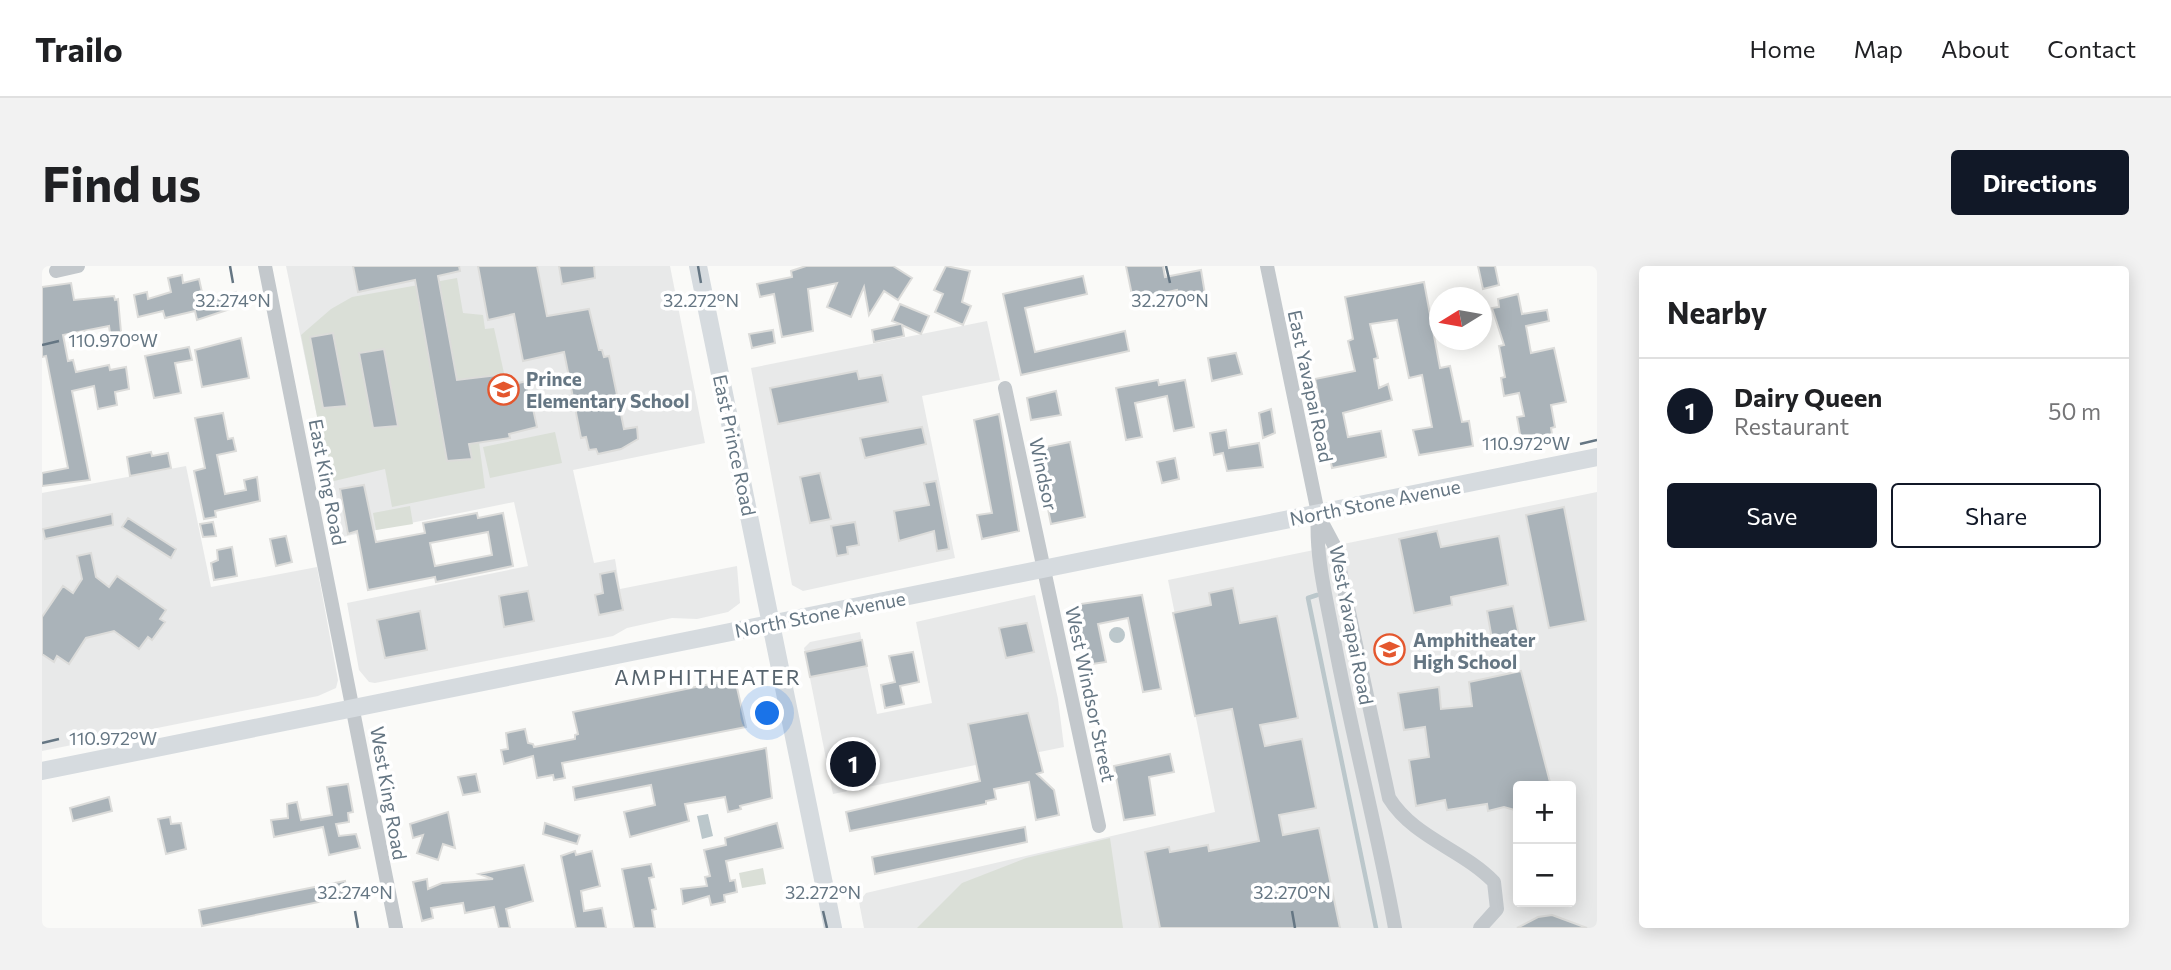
<!DOCTYPE html>
<html lang="en">
<head>
<meta charset="utf-8">
<style>
  body { margin:0; font-family:Commissioner,sans-serif; background:#f2f2f2; color:#202124 }
  .controls { position:absolute; right:21px; bottom:21px; display:grid; overflow:hidden; border-radius:7px; box-shadow:0 4px 18px #0003 }
  .controls button { width:63px; height:63px; display:grid; place-items:center; padding:0; border:0; border-bottom:2px solid #e0e0e0; background:#fff; color:#202124; font:35px sans-serif }
  .compass { position:absolute; left:1387px; top:21px; width:63px; height:63px; border-radius:50%; background:#fff; box-shadow:0 4px 18px #0003; rotate:259deg }
  .you { position:absolute; left:726px; top:448px; width:24px; height:24px; margin:-18px; border:5px solid #fff; border-radius:50%; background:#1a73e8; box-shadow:0 0 0 10px #1a73e833 }
  .badge { display:grid; place-items:center; width:46px; height:46px; border-radius:50%; background:#111827; color:#fff; font-size:23px; font-weight:700 }
  .pin { position:absolute; translate:-50% -50%; border:4px solid #fff; box-shadow:0 2px 7px #0006 }
  .list { margin:0; padding:0; list-style:none }
  h2 { display:flex; justify-content:space-between; align-items:center; height:91px; margin:0; padding:0 28px; font-size:30px }
  h2 small { font-size:23px; font-weight:400; color:#757577 }
  .list li { display:grid; grid-template-columns:46px 1fr auto; gap:21px; align-items:center; box-sizing:border-box; height:105px; padding:0 28px; border-top:2px solid #e0e0e0 }
  .list b { display:block; font-size:26px; white-space:nowrap }
  .list p { margin:0; font-size:23px; white-space:nowrap; color:#757577 }
  .list em { font-size:23px; font-style:normal; color:#757577 }
  .actions { display:flex; gap:14px; padding:21px 28px }
  .actions a { flex:1; padding:16px 0; border:2px solid #111827; border-radius:7px; text-align:center; font-size:24px; color:#111827 }
  .actions .main { background:#111827; color:#fff }
  .map { position:relative; flex:none; width:1555px; height:662px; overflow:hidden; border-radius:7px }
  header { display:flex; align-items:center; gap:42px; box-sizing:border-box; height:98px; padding:0 35px; background:#fff; border-bottom:2px solid #e0e0e0 }
  header strong { font-size:33px }
  nav { display:flex; gap:38px; margin-inline-start:auto; font-size:24px }
  .intro { display:flex; align-items:center; justify-content:space-between; box-sizing:border-box; height:168px; padding:0 42px }
  h1 { margin:0; font-size:49px }
  .button { padding:18px 32px; border-radius:7px; background:#111827; color:#fff; font-size:24px; font-weight:700 }
  main { display:flex; gap:42px; padding:0 42px }
  aside { flex:1; background:#fff; border-radius:7px; box-shadow:0 4px 18px #0003 }
  .map>svg:first-child { display:block }
</style>
</head>
<body>
<header>
<strong>Trailo</strong>
<nav><a>Home</a><a>Map</a><a>About</a><a>Contact</a></nav>
</header>
<div class="intro"><h1>Find us</h1><a class="button">Directions</a></div>
<main>
<div class="map">
<svg width="1555" height="662" viewBox="0 0 1555 662">
  <rect width="100%" height="100%" fill="#fafaf8"/>
  <path fill="#e8e9e9" fill-rule="evenodd" d="M 244,0 L 628,0 L 663,177 L 531,204 L 552,297 L 573,293 L 578,323 L 695,300 L 698,337 L 686,346 L 655,353 L 630,352 L 585,362 L 571,370 L 333,417 L 327,416 L 317,404 L 305,337 L 486,300 L 472,236 L 300,271 Z
    M 945,55 L 958,114 L 880,130 L 913,292 L 761,325 L 750,319 L 709,102 Z
    M 144,200 L 169,321 L 275,301 L 296,414 L 294,422 L 276,430 L 0,485 L 0,227 Z
    M 1555,226 L 1555,662 L 822,662 L 817,636 L 824,627 L 1173,546 L 1126,314 ZM 1476,520 L 1529,520 L 1529,636 L 1476,636 Z
    M 993,329 L 1016,433 L 1022,481 L 791,528 L 762,382 L 768,376 L 818,366 L 835,448 L 890,437 L 874,356 Z"/>
  <path fill="#dadfd7" d="M 415,12 L 421,47 L 441,49 L 443,63 L 452,62 L 475,166 L 437,176 L 443,222 L 350,241 L 343,203 L 288,216 L 259,69 L 289,43 L 310,31 Z
    M 513,166 L 520,197 L 448,212 L 441,181 Z
    M 368,240 L 371,258 L 334,264 L 331,247 Z
    M 1068,572 L 1081,662 L 875,662 L 920,617 L 984,592 Z
    M 721,602 L 724,618 L 700,622 L 697,607 Z"/>
  <path fill="#bbc7cb" d="M1067 369a8 8 0 1 1 16 0a8 8 0 1 1-16 0Z
    M 666,548 L 671,570 L 660,573 L 655,550 Z"/>
  <g fill="none" stroke-linecap="round" stroke-linejoin="round">
    <path stroke="#bbc7cb" stroke-width="4.5" d="M 1275,329 L 1266,332 L 1334,662"/>
  </g>
  <path fill="#aab3b9" stroke="#dcdcda" stroke-width="2" fill-rule="evenodd" d="M 311,0 L 417,0 L 418,5 L 396,10 L 415,114 L 456,109 L 459,121 L 485,115 L 495,161 L 467,168 L 468,172 L 427,178 L 430,193 L 405,195 L 373,14 L 316,26 Z
    M 436,0 L 495,0 L 505,50 L 547,43 L 557,84 L 560,84 L 562,91 L 567,90 L 582,163 L 595,161 L 596,173 L 579,183 L 556,188 L 554,183 L 547,184 L 544,171 L 539,172 L 522,86 L 481,95 L 472,48 L 446,54 Z
    M 517,0 L 552,0 L 553,12 L 520,18 Z
    M 764,0 L 851,0 L 870,12 L 856,34 L 842,25 L 827,49 L 822,21 L 809,51 L 785,41 L 795,17 L 766,23 L 771,65 L 740,71 L 732,28 L 718,31 L 715,18 L 750,11 L 749,5 Z
    M 904,0 L 928,5 L 920,36 L 929,40 L 921,59 L 893,46 L 901,28 L 892,24 Z
    M 1084,0 L 1121,0 L 1123,11 L 1159,4 L 1163,28 L 1138,35 L 1135,24 L 1091,34 Z
    M 1436,0 L 1453,0 L 1457,19 L 1441,23 Z
    M 140,9 L 141,17 L 157,13 L 162,35 L 194,26 L 197,40 L 155,54 L 153,45 L 123,52 L 121,45 L 96,51 L 92,29 L 105,26 L 106,33 L 129,26 L 126,12 Z
    M 1041,10 L 1045,28 L 983,42 L 993,86 L 1083,65 L 1087,85 L 979,109 L 961,28 Z
    M 1382,16 L 1398,102 L 1408,100 L 1420,156 L 1427,155 L 1431,180 L 1377,189 L 1371,164 L 1390,161 L 1380,109 L 1367,112 L 1355,54 L 1328,58 L 1336,92 L 1332,93 L 1337,122 L 1346,118 L 1350,134 L 1301,147 L 1306,171 L 1339,165 L 1344,191 L 1290,202 L 1273,113 L 1313,105 L 1306,75 L 1311,73 L 1303,31 Z
    M 29,17 L 32,34 L 72,30 L 73,34 L 76,33 L 79,66 L 68,67 L 67,60 L 21,69 L 26,95 L 31,94 L 34,106 L 67,99 L 68,104 L 84,101 L 87,123 L 73,126 L 75,139 L 56,143 L 52,120 L 30,125 L 48,214 L 0,220 L 0,207 L 26,202 L 4,90 L 0,91 L 0,21 Z
    M 1476,28 L 1480,48 L 1505,44 L 1507,55 L 1484,60 L 1489,87 L 1512,82 L 1524,136 L 1509,139 L 1513,161 L 1509,162 L 1510,168 L 1479,174 L 1475,151 L 1482,150 L 1477,127 L 1462,130 L 1459,112 L 1463,111 L 1457,80 L 1462,79 L 1450,42 L 1457,41 L 1456,33 Z
    M 858,38 L 887,50 L 879,68 L 860,59 L 862,70 L 832,76 L 830,64 L 858,58 L 850,55 Z
    M 731,64 L 733,77 L 710,82 L 707,68 Z
    M 291,67 L 305,140 L 281,142 L 268,71 Z
    M 199,72 L 207,112 L 160,121 L 153,84 Z
    M 147,81 L 150,94 L 133,97 L 139,127 L 112,132 L 103,90 Z
    M 342,83 L 356,160 L 331,162 L 317,87 Z
    M 1194,87 L 1200,108 L 1170,115 L 1166,92 Z
    M 815,105 L 817,113 L 840,109 L 846,136 L 736,158 L 728,122 Z
    M 1116,114 L 1117,119 L 1143,114 L 1152,161 L 1132,165 L 1125,130 L 1093,137 L 1100,171 L 1084,174 L 1074,122 Z
    M 1014,125 L 1019,149 L 989,154 L 985,132 Z
    M 1229,143 L 1233,167 L 1221,172 L 1217,147 Z
    M 181,147 L 186,173 L 191,172 L 194,185 L 175,189 L 183,228 L 204,224 L 202,214 L 215,211 L 218,235 L 173,245 L 174,251 L 162,253 L 152,205 L 163,202 L 153,152 Z
    M 957,148 L 977,265 L 940,273 L 935,249 L 950,247 L 932,154 Z
    M 880,161 L 884,178 L 823,192 L 818,172 Z
    M 1184,164 L 1187,182 L 1217,177 L 1221,201 L 1185,205 L 1181,187 L 1172,189 L 1168,167 Z
    M 1028,176 L 1043,251 L 1009,258 L 994,183 Z
    M 109,186 L 110,190 L 126,187 L 129,202 L 88,210 L 85,191 Z
    M 1133,192 L 1137,213 L 1120,217 L 1115,196 Z
    M 778,207 L 789,253 L 768,257 L 758,211 Z
    M 894,215 L 907,283 L 895,285 L 892,265 L 857,275 L 852,245 L 887,239 L 882,217 Z
    M 322,219 L 334,276 L 383,267 L 381,257 L 435,247 L 436,252 L 461,247 L 471,300 L 394,316 L 393,311 L 326,324 L 315,265 L 306,268 L 298,223 ZM 446,266 L 450,289 L 393,300 L 388,277 Z
    M 1522,241 L 1544,355 L 1507,362 L 1484,249 Z
    M 70,248 L 71,259 L 3,273 L 1,263 Z
    M 86,252 L 134,283 L 129,292 L 80,261 Z
    M 171,256 L 174,270 L 161,271 L 158,258 Z
    M 813,256 L 817,279 L 805,281 L 806,288 L 795,290 L 789,260 Z
    M 1395,265 L 1399,281 L 1457,270 L 1466,319 L 1409,331 L 1410,339 L 1372,347 L 1357,273 Z
    M 244,270 L 250,296 L 234,300 L 228,273 Z
    M 190,281 L 195,310 L 172,314 L 169,297 L 176,294 L 175,284 Z
    M 49,287 L 54,311 L 67,321 L 75,310 L 124,344 L 118,353 L 123,356 L 110,374 L 106,371 L 97,383 L 72,365 L 44,372 L 27,398 L 15,390 L 12,396 L 0,388 L 0,351 L 21,320 L 31,327 L 40,313 L 35,290 Z
    M 573,305 L 581,344 L 557,349 L 553,329 L 561,327 L 558,308 Z
    M 1191,322 L 1198,357 L 1235,350 L 1256,452 L 1218,459 L 1223,480 L 1260,473 L 1274,542 L 1237,549 L 1241,569 L 1277,562 L 1298,662 L 1118,662 L 1103,586 L 1127,581 L 1128,586 L 1166,579 L 1167,585 L 1217,575 L 1190,443 L 1153,450 L 1131,347 L 1169,339 L 1167,327 Z
    M 486,325 L 492,355 L 462,361 L 457,330 Z
    M 1100,329 L 1119,423 L 1101,426 L 1086,352 L 1056,358 L 1064,396 L 1043,399 L 1032,339 Z
    M 1471,340 L 1478,374 L 1451,379 L 1445,345 Z
    M 378,345 L 385,384 L 343,392 L 335,354 Z
    M 985,357 L 992,386 L 964,392 L 957,362 Z
    M 820,374 L 825,400 L 768,411 L 763,386 Z
    M 871,386 L 877,416 L 858,420 L 862,438 L 843,442 L 839,419 L 853,416 L 847,390 Z
    M 1479,405 L 1509,520 L 1476,520 L 1476,545 L 1462,541 L 1446,545 L 1445,538 L 1405,544 L 1403,534 L 1374,540 L 1367,494 L 1387,491 L 1383,461 L 1362,464 L 1356,427 L 1397,421 L 1399,443 L 1430,440 L 1427,416 Z
    M 693,413 L 704,461 L 520,497 L 523,512 L 512,514 L 511,509 L 495,512 L 491,490 L 462,498 L 459,484 L 466,483 L 464,467 L 483,463 L 486,477 L 491,478 L 492,481 L 533,473 L 533,469 L 536,468 L 531,446 Z
    M 986,447 L 1001,506 L 995,508 L 1012,524 L 1017,549 L 994,554 L 987,516 L 952,523 L 954,533 L 944,535 L 944,538 L 808,565 L 804,546 L 938,515 L 926,458 Z
    M 724,482 L 730,532 L 698,540 L 699,543 L 686,546 L 683,531 L 643,538 L 647,555 L 588,571 L 582,546 L 613,539 L 609,519 L 533,534 L 531,521 Z
    M 824,487 L 827,502 L 798,508 L 794,493 Z
    M 1128,488 L 1132,506 L 1107,511 L 1113,549 L 1082,554 L 1072,500 Z
    M 434,508 L 438,526 L 421,529 L 416,511 Z
    M 306,518 L 311,546 L 306,547 L 307,556 L 294,558 L 297,570 L 314,568 L 318,582 L 287,589 L 281,561 L 232,571 L 229,554 L 246,552 L 245,538 L 255,536 L 259,554 L 290,549 L 285,521 Z
    M 67,531 L 70,545 L 31,555 L 28,542 Z
    M 406,546 L 413,582 L 401,578 L 396,594 L 375,587 L 381,569 L 371,572 L 368,558 Z
    M 128,551 L 129,558 L 139,557 L 144,583 L 124,588 L 116,553 Z
    M 503,557 L 538,569 L 535,578 L 501,568 Z
    M 735,557 L 741,582 L 684,595 L 688,615 L 693,614 L 695,626 L 682,629 L 683,636 L 669,639 L 667,630 L 641,638 L 639,623 L 665,620 L 663,611 L 668,610 L 662,584 L 684,579 L 683,572 Z
    M 983,561 L 985,576 L 833,608 L 830,591 Z
    M 533,585 L 534,589 L 550,585 L 558,620 L 539,625 L 542,645 L 560,642 L 564,662 L 534,662 L 519,590 Z
    M 609,598 L 612,611 L 607,612 L 614,643 L 610,644 L 613,662 L 592,662 L 580,603 Z
    M 482,599 L 491,635 L 464,643 L 468,662 L 457,662 L 452,641 L 423,647 L 421,637 L 389,642 L 391,652 L 380,655 L 371,616 L 385,613 L 386,623 L 400,617 L 451,613 L 437,608 Z
    M 303,615 L 306,630 L 160,660 L 157,644 Z
    M 1510,649 L 1545,662 L 1475,662 L 1496,651 Z"/>
  <g fill="none" stroke-linecap="round" stroke-linejoin="round">
    <path stroke="#c3c8cc" stroke-width="14" d="M 223,0 L 354,662
      M 1225,0 L 1276,247 C 1273,292 1285,335 1293,379 C 1311,474 1336,567 1353,662
      M 14,5 L 36,0
      M 963,122 L 1057,560
      M 1276,249 L 1293,281 L 1347,532 C 1372,572 1420,583 1452,616 L 1455,643 L 1438,662"/>
    <path stroke="#d6dbdf" stroke-width="18" d="M 656,0 L 791,662
      M 0,505 L 1555,191"/>
  </g>
  <path fill="none" stroke="#657683" stroke-width="2.5" d="M 188,0 L 191,17M 656,0 L 659,17M 1124,0 L 1128,17M 0,79 L 17,75M 1538,178 L 1555,174M 0,477 L 17,473M 313,645 L 316,662M 781,645 L 785,662M 1250,645 L 1253,662"/>
  <defs>
    <symbol id="school-ring" viewBox="-11 -11 22 22"><circle r="9.5" fill="#fff" stroke="#e4572e" stroke-width="1.5"/><path d="M0-5L7-2L0 1L-7-2ZM-4 1L0 2.5L4 1V4Q0 6-4 4Z" fill="#e4572e"/></symbol>
  </defs>
  <g fill-rule="evenodd">
    <use href="#school-ring" x="444" y="106" width="35" height="35"/>
    <use href="#school-ring" x="1330" y="366" width="35" height="35"/>
  </g>
  <g text-anchor="middle" dominant-baseline="central" stroke-width="7" stroke-linejoin="round" paint-order="stroke">
    <g font-size="19" font-weight="bold" fill="#657683" stroke="#fff" text-anchor="start">
      <text x="484" y="112">Prince<tspan x="484" dy="22">Elementary School</tspan></text>
      <text x="1371" y="373">Amphitheater<tspan x="1371" dy="22">High School</tspan></text>
    </g>
    <g font-size="19" fill="#657683" stroke="#fff">
      <text transform="translate(1269 120) rotate(78)">East Yavapai Road</text>
      <text transform="translate(693 179) rotate(78)">East Prince Road</text>
      <text transform="translate(1002 208) rotate(78)">Windsor</text>
      <text transform="translate(286 216) rotate(79)">East King Road</text>
      <text transform="translate(1333 236) rotate(-11)">North Stone Avenue</text>
      <text transform="translate(778 348) rotate(-11)">North Stone Avenue</text>
      <text transform="translate(1310 359) rotate(79)">West Yavapai Road</text>
      <text transform="translate(1049 428) rotate(78)">West Windsor Street</text>
      <text transform="translate(347 527) rotate(80)">West King Road</text>
    </g>
    <g font-size="21" letter-spacing="2" fill="#57646e" stroke="#fff">
      <text x="666" y="410">AMPHITHEATER</text>
    </g>
  </g>
  <g font-size="18" text-anchor="middle" fill="#657683" stroke="#fff" stroke-width="7" stroke-linejoin="round" paint-order="stroke">
    <text x="191" y="41">32.274°N</text>
    <text x="659" y="41">32.272°N</text>
    <text x="1128" y="41">32.270°N</text>
    <text x="71" y="81">110.970°W</text>
    <text x="1484" y="184">110.972°W</text>
    <text x="71" y="479">110.972°W</text>
    <text x="313" y="633">32.274°N</text>
    <text x="781" y="633">32.272°N</text>
    <text x="1250" y="633">32.270°N</text>
  </g>
</svg>
<div class="controls">
<button>+</button>
<button>−</button>
</div>
<svg class="compass" viewBox="-18 -18 36 36"><path d="M0-13l5 13h-10z" fill="#e53935"/><path d="M0 13l5-13h-10z" fill="#757577"/></svg>
<div class="you"></div>
<div class="pin badge" style="left:811px;top:498px">1</div>
</div>
<aside>
<h2>Nearby<small></small></h2>
<ul class="list">
<li><span class="badge">1</span><div><b>Dairy Queen</b><p>Restaurant</p></div><em>50 m</em></li>
</ul>
<div class="actions"><a class="main">Save</a><a>Share</a></div>
</aside>
</main>
</body>
</html>
